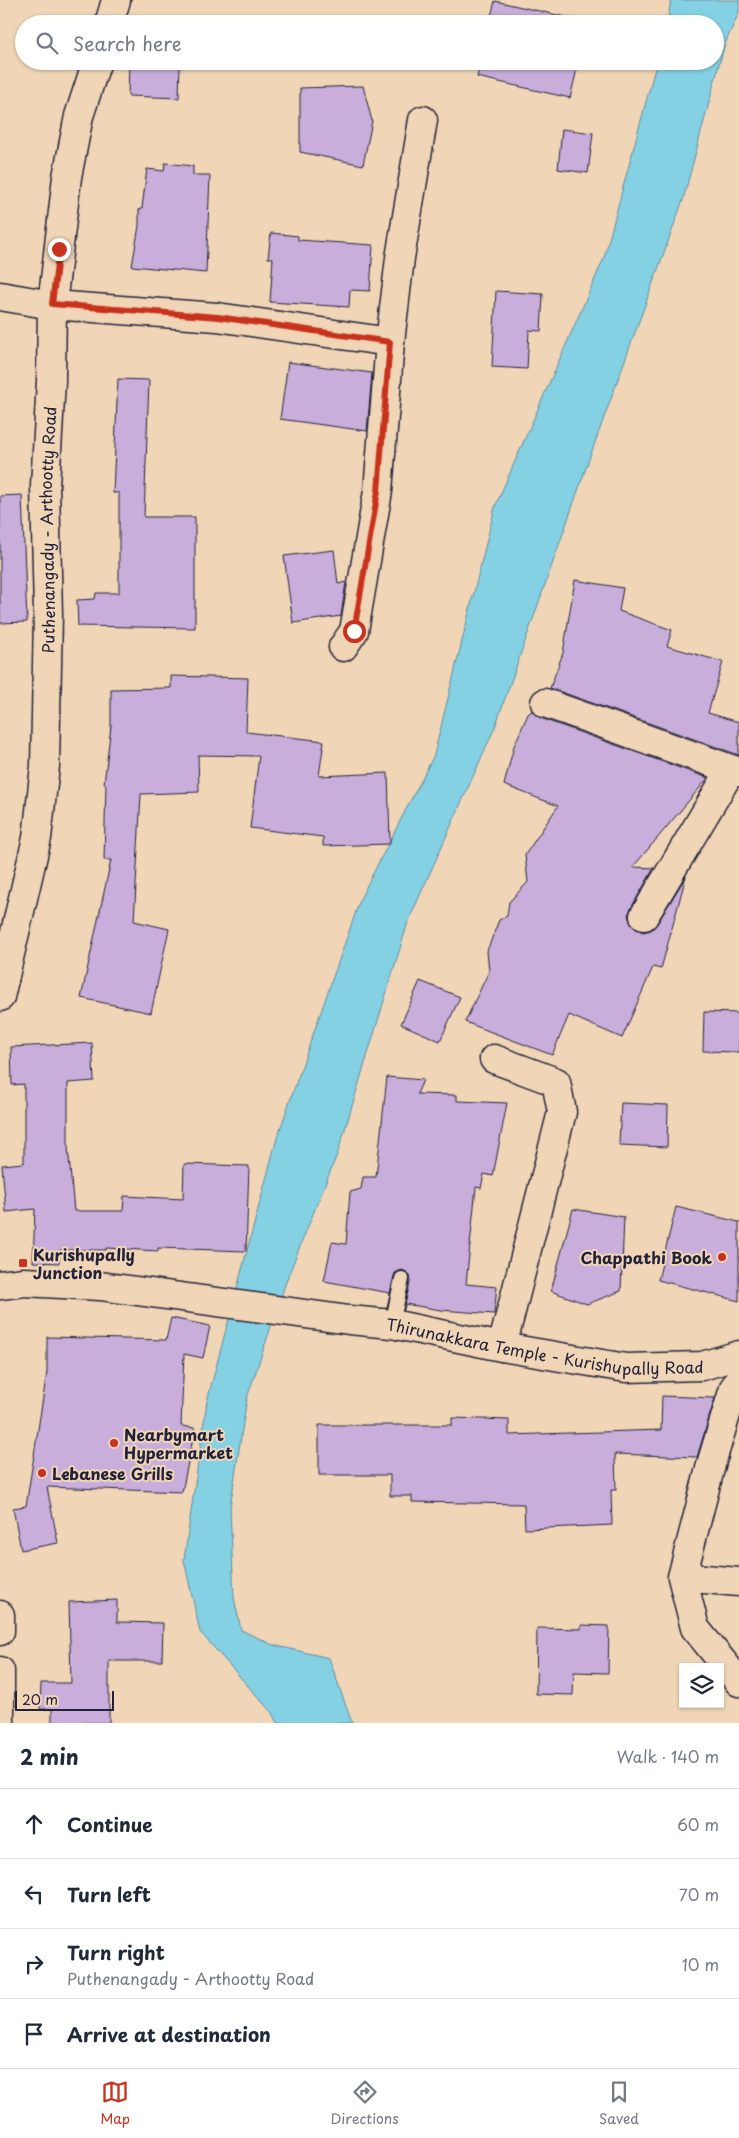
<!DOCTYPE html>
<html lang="en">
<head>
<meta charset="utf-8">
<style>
  body { margin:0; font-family:"Playpen Sans",sans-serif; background:#f2f2f3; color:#1f2937 }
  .controls { position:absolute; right:15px; bottom:15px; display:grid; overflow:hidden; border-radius:0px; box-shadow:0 1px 4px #0004 }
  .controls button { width:45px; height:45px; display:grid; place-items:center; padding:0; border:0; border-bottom:1px solid #e0e1e3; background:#fff; color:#1f2937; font:25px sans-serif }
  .scale { position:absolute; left:15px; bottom:12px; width:99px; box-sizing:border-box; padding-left:5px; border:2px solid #22223b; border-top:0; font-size:14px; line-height:18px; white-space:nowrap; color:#22223b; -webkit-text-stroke:4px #f0d6b7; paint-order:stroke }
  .stop { position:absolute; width:15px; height:15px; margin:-11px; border:4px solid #c8321e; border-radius:50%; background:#fff }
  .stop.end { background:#c8321e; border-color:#fff; box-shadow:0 1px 5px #0008 }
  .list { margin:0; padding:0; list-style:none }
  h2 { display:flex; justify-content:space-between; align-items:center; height:65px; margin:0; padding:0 20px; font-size:21px }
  h2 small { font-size:16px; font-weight:400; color:#747a83 }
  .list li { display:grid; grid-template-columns:32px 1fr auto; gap:15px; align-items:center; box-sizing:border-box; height:70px; padding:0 20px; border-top:1px solid #e0e1e3 }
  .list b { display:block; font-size:19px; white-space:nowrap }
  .list p { margin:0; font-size:16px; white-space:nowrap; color:#747a83 }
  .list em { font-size:16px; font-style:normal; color:#747a83 }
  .icon { flex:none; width:28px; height:28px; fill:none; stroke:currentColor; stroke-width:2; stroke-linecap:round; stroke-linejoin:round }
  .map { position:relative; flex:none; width:739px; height:1723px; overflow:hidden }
  .search { position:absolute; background:#fff; box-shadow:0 1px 4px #0004; left:15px; right:15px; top:15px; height:55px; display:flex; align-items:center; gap:12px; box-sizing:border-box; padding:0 18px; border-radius:28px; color:#747a83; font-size:19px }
  .sheet { height:345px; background:#fff }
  nav { display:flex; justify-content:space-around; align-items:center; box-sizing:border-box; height:70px; border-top:1px solid #e0e1e3; background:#fff; font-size:14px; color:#747a83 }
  nav a { display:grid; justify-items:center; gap:2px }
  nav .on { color:#c8321e }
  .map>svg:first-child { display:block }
</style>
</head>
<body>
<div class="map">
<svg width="739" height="1723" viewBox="0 0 739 1723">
  <rect width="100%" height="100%" fill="#f0d6b7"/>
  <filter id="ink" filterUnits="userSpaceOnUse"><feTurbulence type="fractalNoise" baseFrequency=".02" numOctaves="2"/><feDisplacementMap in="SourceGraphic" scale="10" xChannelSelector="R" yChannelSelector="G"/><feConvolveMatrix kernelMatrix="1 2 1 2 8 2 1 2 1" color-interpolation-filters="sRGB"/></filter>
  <g filter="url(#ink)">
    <path fill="#85d1e4" stroke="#5d8ba0" d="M 671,0 L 739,0 L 739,12 L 724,46 L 683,200 L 593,448 L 495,727 L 408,922 L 338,1152 L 288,1276 L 247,1398 L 230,1507 L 234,1598 L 241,1630 L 273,1645 L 329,1658 L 352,1723 L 277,1723 L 272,1713 L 200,1632 L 184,1560 L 207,1401 L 277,1138 L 361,897 L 434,755 L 495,507 L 604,258 L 657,61 L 715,61 L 715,24 L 667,24 Z"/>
    <path fill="#c9aedb" stroke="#22223b" d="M 495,1 L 588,22 L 588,24 L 489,24 Z
      M 129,61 L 180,61 L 179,98 L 128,96 Z
      M 481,61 L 579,61 L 570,98 L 477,77 Z
      M 363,86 L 372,121 L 363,165 L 300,152 L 300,88 Z
      M 562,129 L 593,133 L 588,173 L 558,169 Z
      M 165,163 L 193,166 L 193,175 L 210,175 L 206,273 L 132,266 L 139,226 L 139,210 L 142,208 L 147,169 L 164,171 Z
      M 271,233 L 298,236 L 298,240 L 373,245 L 370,291 L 350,290 L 349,307 L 270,302 L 273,258 L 268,258 Z
      M 496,291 L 543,294 L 541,331 L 529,330 L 527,369 L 492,367 Z
      M 288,362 L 372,373 L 367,431 L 280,419 Z
      M 118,379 L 149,380 L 144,517 L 195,517 L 195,628 L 78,626 L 77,600 L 95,599 L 96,593 L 119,593 L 119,493 L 113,493 Z
      M 22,495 L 27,622 L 0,623 L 0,496 Z
      M 334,550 L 338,584 L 346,582 L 341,616 L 293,623 L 284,556 Z
      M 575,580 L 623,588 L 619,611 L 672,630 L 667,646 L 723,662 L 708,713 L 739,722 L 739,755 L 550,688 L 563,653 Z
      M 171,676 L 248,678 L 246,732 L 324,741 L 319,776 L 388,773 L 390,844 L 323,846 L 323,837 L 250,828 L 259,756 L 198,755 L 199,792 L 141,794 L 134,921 L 169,929 L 151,1013 L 81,998 L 111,860 L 104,860 L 106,785 L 104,784 L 111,726 L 111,689 L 171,688 Z
      M 532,711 L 540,718 L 708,778 L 633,867 L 654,868 L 631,908 L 628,915 L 631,924 L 636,929 L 643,932 L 651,930 L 657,924 L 686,876 L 661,969 L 653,967 L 622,1038 L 569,1015 L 552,1055 L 465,1022 L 489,971 L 487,951 L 499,920 L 507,916 L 509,902 L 528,882 L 525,855 L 558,806 L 504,785 L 514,746 L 528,714 Z
      M 420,981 L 460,997 L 440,1041 L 401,1024 Z
      M 704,1012 L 739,1013 L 739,1052 L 703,1051 Z
      M 92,1043 L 94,1081 L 68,1083 L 68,1147 L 74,1211 L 123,1211 L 124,1196 L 183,1199 L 184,1164 L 249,1166 L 246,1251 L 158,1248 L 158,1251 L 106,1248 L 106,1250 L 60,1250 L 59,1263 L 33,1262 L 35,1209 L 6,1212 L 2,1165 L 24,1163 L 24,1084 L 12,1085 L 11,1047 Z
      M 387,1077 L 423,1080 L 417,1094 L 457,1095 L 457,1101 L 507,1103 L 493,1176 L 484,1174 L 481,1188 L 476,1187 L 466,1284 L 497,1287 L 494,1314 L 441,1310 L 405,1304 L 410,1277 L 403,1270 L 395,1273 L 390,1294 L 390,1293 L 324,1281 L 332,1242 L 346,1244 L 350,1192 L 361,1189 L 363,1177 L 376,1177 Z
      M 621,1103 L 668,1105 L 667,1147 L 619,1145 Z
      M 676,1207 L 739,1222 L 739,1301 L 658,1280 Z
      M 573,1209 L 624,1217 L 621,1291 L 587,1304 L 551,1291 Z
      M 171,1318 L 210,1326 L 203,1358 L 184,1354 L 181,1426 L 195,1428 L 182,1492 L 47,1487 L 58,1543 L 21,1550 L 13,1508 L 26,1506 L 47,1372 L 47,1337 L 166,1340 Z
      M 662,1396 L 715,1398 L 697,1457 L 615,1454 L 616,1490 L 611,1490 L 612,1525 L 525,1529 L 524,1504 L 412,1502 L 412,1496 L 390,1496 L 390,1475 L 319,1475 L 319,1425 L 452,1425 L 452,1418 L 509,1420 L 509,1435 L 661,1430 Z
      M 117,1600 L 117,1622 L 163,1623 L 162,1661 L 109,1661 L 109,1723 L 52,1723 L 52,1709 L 40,1709 L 41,1683 L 71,1683 L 69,1602 Z
      M 581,1625 L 609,1626 L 608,1673 L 574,1672 L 573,1695 L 536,1694 L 537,1628 L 581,1629 Z"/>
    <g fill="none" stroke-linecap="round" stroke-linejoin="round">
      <defs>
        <path id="service" d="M 392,1324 L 402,1279"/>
        <path id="minor" d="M 0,296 L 52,305 L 217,317 L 390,342
          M 343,647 L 354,631 L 378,491 L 390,342 L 400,258 L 423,120
          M 545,703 L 739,772
          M 644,916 L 731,770
          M 494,1059 L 556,1082 L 562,1112 L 502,1347
          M 739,1381 L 734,1388 L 712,1461 L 682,1577 L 695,1628 L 739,1682
          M 682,1577 L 739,1582
          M 0,1615 L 0,1631
          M 0,1671 L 0,1723"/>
        <g id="secondary">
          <path d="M 109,24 L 116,0"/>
          <path id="s1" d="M 0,997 L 37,838 L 45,766 L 48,614 L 45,486 L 51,381 L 52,305 L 67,177 L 79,116 L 97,61"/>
          <path id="s2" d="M 0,1285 L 24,1282 L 100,1286 L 349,1320 L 392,1324 L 502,1347 L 626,1368 L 702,1366 L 739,1355"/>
        </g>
      </defs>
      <use href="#service" stroke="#22223b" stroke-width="18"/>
      <use href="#minor" stroke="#22223b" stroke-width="31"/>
      <use href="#secondary" stroke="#22223b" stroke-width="31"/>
      <use href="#service" stroke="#f0d6b7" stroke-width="14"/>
      <use href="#minor" stroke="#f0d6b7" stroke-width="28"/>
      <use href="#secondary" stroke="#f0d6b7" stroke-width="28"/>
    </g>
  </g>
  <g fill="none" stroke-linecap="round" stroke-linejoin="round" filter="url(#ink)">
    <path stroke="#c8321e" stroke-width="6" d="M 59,249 L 52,304 L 218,317 L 390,342 L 378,491 L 354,631"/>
  </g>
  <g fill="#c8321e" stroke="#f0d6b7" stroke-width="2">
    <circle cx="722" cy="1257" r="5"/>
    <rect x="18" y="1258" width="10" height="10" rx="2.5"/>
    <circle cx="114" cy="1443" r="5"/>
    <circle cx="42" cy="1473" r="5"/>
  </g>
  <g text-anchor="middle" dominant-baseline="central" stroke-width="4" stroke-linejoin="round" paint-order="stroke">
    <g font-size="16" fill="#22223b" stroke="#f0d6b7">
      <text stroke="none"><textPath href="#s1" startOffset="472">Puthenangady - Arthootty Road</textPath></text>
      <text stroke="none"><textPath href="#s2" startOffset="550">Thirunakkara Temple - Kurishupally Road</textPath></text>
    </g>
    <g font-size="16" font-weight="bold" fill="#22223b" stroke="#f0d6b7" text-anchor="start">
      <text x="33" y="1254">Kurishupally<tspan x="33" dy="18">Junction</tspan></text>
      <text x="712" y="1257" text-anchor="end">Chappathi Book</text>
      <text x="124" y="1434">Nearbymart<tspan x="124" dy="18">Hypermarket</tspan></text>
      <text x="52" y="1473">Lebanese Grills</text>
    </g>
  </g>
</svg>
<div class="controls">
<button><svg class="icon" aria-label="layers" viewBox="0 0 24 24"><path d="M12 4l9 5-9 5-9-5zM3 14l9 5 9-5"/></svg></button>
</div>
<div class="scale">20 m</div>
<div class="stop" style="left:354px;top:631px"></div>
<div class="stop end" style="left:59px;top:249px"></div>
<div class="search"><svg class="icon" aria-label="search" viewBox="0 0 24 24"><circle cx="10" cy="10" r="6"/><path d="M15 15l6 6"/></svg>Search here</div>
</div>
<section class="sheet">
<h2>2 min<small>Walk · 140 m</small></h2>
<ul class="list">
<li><svg class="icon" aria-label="ahead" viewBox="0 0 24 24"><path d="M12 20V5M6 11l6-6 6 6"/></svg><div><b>Continue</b></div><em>60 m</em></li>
<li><svg class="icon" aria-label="left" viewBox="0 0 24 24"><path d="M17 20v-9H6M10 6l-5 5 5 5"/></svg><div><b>Turn left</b></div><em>70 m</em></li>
<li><svg class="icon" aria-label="right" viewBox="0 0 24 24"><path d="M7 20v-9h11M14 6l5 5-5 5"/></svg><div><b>Turn right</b><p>Puthenangady - Arthootty Road</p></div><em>10 m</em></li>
<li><svg class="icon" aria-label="arrive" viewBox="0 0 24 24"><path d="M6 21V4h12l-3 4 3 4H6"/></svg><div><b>Arrive at destination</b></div></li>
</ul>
</section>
<nav>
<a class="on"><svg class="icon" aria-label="map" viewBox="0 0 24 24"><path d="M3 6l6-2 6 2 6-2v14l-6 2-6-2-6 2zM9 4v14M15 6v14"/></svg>Map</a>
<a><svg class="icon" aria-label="directions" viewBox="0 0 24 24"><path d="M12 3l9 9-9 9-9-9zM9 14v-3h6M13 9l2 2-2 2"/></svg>Directions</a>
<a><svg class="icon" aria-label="saved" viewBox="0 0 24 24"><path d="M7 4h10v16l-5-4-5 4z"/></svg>Saved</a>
</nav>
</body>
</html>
